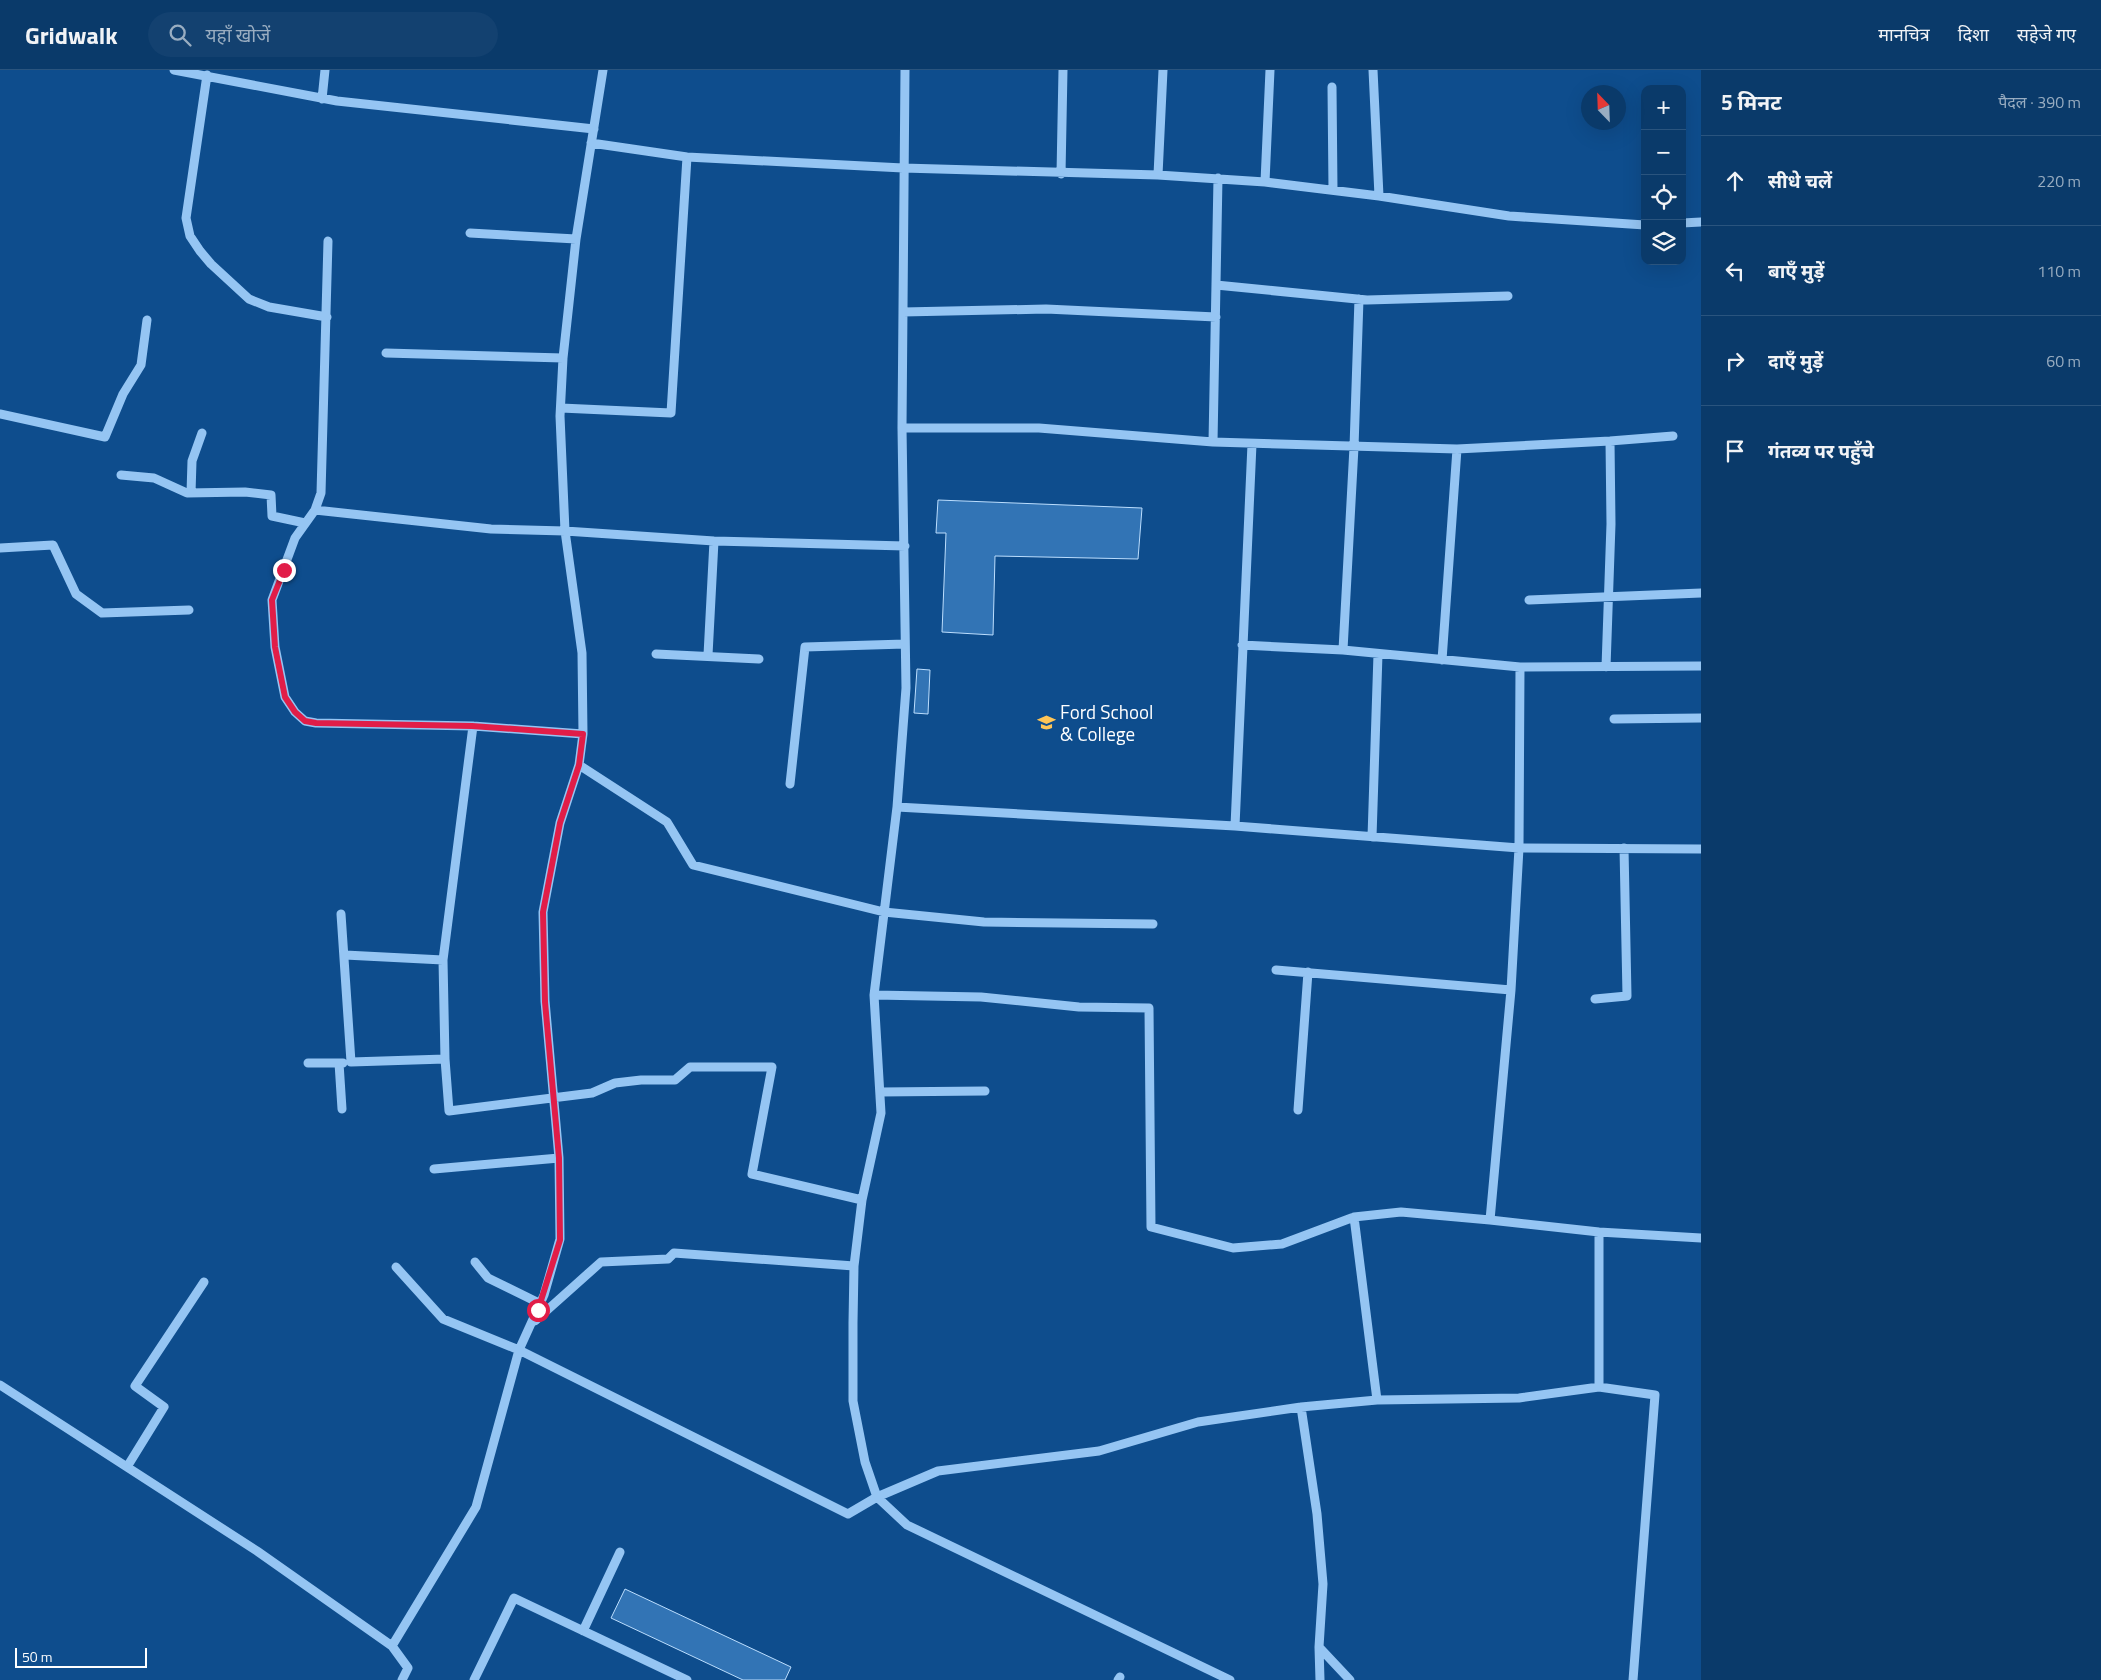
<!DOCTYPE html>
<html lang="hi">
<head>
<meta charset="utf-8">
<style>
  body { margin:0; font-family:"Titillium Web","Noto Sans Devanagari",sans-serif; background:#134170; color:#f1f3f6 }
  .controls { position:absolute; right:15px; top:15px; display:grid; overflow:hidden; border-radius:10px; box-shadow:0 5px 20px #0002 }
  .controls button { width:45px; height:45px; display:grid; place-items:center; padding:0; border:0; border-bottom:1px solid #2a547e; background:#0a3a6a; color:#f1f3f6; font:25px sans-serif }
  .compass { position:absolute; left:1581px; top:15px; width:45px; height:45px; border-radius:50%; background:#0a3a6a; box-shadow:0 5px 20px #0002; rotate:337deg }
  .scale { position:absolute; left:15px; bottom:12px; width:132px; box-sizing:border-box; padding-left:5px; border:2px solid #fff; border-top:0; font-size:14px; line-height:18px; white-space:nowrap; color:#fff; -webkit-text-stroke:4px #0e4d8d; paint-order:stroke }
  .stop { position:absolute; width:15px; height:15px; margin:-11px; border:4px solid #e11d48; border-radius:50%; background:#fff }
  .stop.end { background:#e11d48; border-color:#fff; box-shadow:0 1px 5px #0008 }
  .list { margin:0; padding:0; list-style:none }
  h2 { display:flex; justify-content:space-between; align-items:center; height:65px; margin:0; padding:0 20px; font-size:21px }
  h2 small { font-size:16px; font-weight:400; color:#99adc1 }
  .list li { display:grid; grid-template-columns:32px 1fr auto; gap:15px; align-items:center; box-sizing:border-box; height:90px; padding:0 20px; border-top:1px solid #2a547e }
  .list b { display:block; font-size:19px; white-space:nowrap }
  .list em { font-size:16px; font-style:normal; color:#99adc1 }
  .icon { flex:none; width:28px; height:28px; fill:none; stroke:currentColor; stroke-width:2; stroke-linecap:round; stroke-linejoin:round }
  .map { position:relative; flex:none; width:1701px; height:1610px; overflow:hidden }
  header { display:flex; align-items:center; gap:30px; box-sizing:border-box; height:70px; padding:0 25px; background:#0a3a6a; border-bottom:1px solid #2a547e }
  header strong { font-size:24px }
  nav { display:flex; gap:28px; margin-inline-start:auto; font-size:18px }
  .search { width:350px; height:45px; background:#134170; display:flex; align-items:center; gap:12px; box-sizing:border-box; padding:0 18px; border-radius:28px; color:#99adc1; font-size:19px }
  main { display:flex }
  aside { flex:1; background:#0a3a6a }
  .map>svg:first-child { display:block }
</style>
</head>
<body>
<header>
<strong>Gridwalk</strong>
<div class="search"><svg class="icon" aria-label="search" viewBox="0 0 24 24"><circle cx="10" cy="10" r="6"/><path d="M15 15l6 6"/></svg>यहाँ खोजें</div>
<nav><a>मानचित्र</a><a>दिशा</a><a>सहेजे गए</a></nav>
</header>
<main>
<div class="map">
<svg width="1701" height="1610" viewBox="0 0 1701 1610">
  <rect width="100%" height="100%" fill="#0e4d8d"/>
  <path fill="#3274b5" stroke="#bcdefe" d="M 938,430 L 1142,438 L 1138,489 L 995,486 L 993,565 L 942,562 L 946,463 L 936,463 Z
    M 917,599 L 930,600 L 928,644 L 914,643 Z
    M 625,1519 L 791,1597 L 785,1610 L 743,1610 L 611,1548 Z"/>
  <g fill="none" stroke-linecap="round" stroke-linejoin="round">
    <path stroke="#95c5f3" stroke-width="9" d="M 174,0 L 337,31 L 594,59
      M 905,0 L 902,358 L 906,618 L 897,737 L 874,925 L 881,1043 L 862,1130 L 854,1196 L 853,1253 L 853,1331 L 865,1392 L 877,1427 L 907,1455 L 1230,1610
      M 1373,0 L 1379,126
      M 207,5 L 186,148 L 190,166 L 200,181 L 211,194 L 249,229 L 269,237 L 327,247
      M 1332,17 L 1333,120
      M 322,29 L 325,0
      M 591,73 L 687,87 L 903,98 L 1158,105 L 1265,112 L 1379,126 L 1509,146 L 1645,155
      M 1061,104 L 1063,0
      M 1158,105 L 1163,0
      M 1265,112 L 1270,0
      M 1682,153 L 1701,152
      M 470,163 L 576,169
      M 328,171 L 321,423 L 315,440 L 295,468 L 272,530 L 275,577 L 285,627 L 295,642 L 305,651 L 316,653 L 473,656 L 583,664
      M 1216,215 L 1367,230 L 1508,226
      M 1359,229 L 1354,377 L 1343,580 L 1520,597 L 1701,596
      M 903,242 L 1046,239 L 1216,247
      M 386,283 L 563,288
      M 561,338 L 671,343 L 687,87
      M 0,344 L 105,367 L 123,324 L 141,295 L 147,250
      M 902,358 L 1039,358 L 1213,372 L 1457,379 L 1610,371 L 1673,366
      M 1213,372 L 1218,108
      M 121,405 L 154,408 L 187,423 L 245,422 L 271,425 L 272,446 L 305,453
      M 191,423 L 192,391 L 202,363
      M 315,440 L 491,459 L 565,461 L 714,471 L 905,476
      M 0,478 L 53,475 L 76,524 L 102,543 L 189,540
      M 1529,530 L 1701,523
      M 1242,575 L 1343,580
      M 656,584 L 759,589
      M 708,585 L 714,471
      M 1442,590 L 1457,379
      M 1520,597 L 1519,778 L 1511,920 L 1490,1150 L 1599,1162 L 1701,1168
      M 1606,597 L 1611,454 L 1610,371
      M 1614,649 L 1701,648
      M 579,695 L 667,752 L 693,795 L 884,842 L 984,852 L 1153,854
      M 790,714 L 805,577 L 905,574
      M 897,737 L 1235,756 L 1519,778 L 1701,779
      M 1235,756 L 1252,374
      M 1372,767 L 1378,584
      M 341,844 L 351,992 L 445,989 L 443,890 L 473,656
      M 345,885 L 443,890
      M 1276,900 L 1511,920
      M 874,925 L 981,927 L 1079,937 L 1149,938 L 1151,1157 L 1233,1178 L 1282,1174 L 1354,1147 L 1401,1142 L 1490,1150
      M 1595,929 L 1627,926 L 1624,778
      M 445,989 L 449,1041 L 592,1023 L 615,1013 L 641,1010 L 675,1010 L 690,997 L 772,997 L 752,1104 L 862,1130
      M 308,993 L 343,993
      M 339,993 L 342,1039
      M 880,1022 L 985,1021
      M 1298,1040 L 1308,902
      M 434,1099 L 559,1088
      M 1354,1147 L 1377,1330
      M 1599,1162 L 1599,1317 L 1655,1325 L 1633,1610
      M 475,1192 L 488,1208 L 541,1234
      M 396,1197 L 443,1249 L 519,1280 L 848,1444 L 877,1427 L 938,1401 L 1099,1381 L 1198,1352 L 1301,1337 L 1377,1330 L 1519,1328 L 1599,1317
      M 535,1251 L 601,1192 L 668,1189 L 674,1183 L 854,1196
      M 0,1315 L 257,1481 L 392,1576 L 408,1598 L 402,1610
      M 1301,1337 L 1317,1444 L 1323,1514 L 1319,1577 L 1350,1610
      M 127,1397 L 164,1337 L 135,1316 L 204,1212
      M 583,1561 L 620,1482
      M 392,1576 L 476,1437 L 519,1280 L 544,1225 L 560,1169 L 559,1088 L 545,931 L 543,842 L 560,753 L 579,695 L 583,664 L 582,583 L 565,461 L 560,346 L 563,288 L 576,169 L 603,0
      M 1319,1577 L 1320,1610
      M 474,1610 L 514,1528 L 687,1610
      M 1118,1610 L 1120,1607"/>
  </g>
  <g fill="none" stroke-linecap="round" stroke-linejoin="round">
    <path stroke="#e11d48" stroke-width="6" d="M 284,500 L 272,530 L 275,577 L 285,627 L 295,642 L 305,651 L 316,653 L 472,656 L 583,664 L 579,695 L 560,753 L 543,842 L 545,932 L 559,1088 L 560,1170 L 538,1240"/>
  </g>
  <defs>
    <symbol id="school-bare" viewBox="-9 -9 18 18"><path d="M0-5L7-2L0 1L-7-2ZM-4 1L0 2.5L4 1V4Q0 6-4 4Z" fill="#ffc557" stroke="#0e4d8d" stroke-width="2.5" paint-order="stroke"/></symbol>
  </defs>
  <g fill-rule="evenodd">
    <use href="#school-bare" x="1034" y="640" width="25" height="25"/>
  </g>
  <g text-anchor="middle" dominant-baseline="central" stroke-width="4" stroke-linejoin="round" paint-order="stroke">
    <g font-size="19" fill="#fff" stroke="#0e4d8d" text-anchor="start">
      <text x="1060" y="641">Ford School<tspan x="1060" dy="22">&amp; College</tspan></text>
    </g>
  </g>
</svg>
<div class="controls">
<button>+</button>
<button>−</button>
<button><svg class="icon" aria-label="locate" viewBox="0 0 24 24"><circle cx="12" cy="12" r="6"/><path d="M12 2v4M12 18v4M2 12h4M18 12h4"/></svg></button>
<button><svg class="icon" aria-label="layers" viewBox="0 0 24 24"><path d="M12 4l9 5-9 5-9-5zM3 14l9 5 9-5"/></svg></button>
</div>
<svg class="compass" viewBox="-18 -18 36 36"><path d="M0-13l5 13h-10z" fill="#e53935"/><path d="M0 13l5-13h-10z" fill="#99adc1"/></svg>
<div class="scale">50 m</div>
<div class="stop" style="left:538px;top:1240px"></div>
<div class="stop end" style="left:284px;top:500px"></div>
</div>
<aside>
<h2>5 मिनट<small>पैदल · 390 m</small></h2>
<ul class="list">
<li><svg class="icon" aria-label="ahead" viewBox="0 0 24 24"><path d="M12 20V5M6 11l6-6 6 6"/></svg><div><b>सीधे चलें</b></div><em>220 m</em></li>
<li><svg class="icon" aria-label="left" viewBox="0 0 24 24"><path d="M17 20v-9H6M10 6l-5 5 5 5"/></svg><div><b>बाएँ मुड़ें</b></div><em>110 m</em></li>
<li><svg class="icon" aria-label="right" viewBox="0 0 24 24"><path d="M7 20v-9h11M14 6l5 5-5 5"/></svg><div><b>दाएँ मुड़ें</b></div><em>60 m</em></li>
<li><svg class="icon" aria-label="arrive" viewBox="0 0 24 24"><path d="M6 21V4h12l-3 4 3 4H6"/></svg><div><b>गंतव्य पर पहुँचे</b></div></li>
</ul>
</aside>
</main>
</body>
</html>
